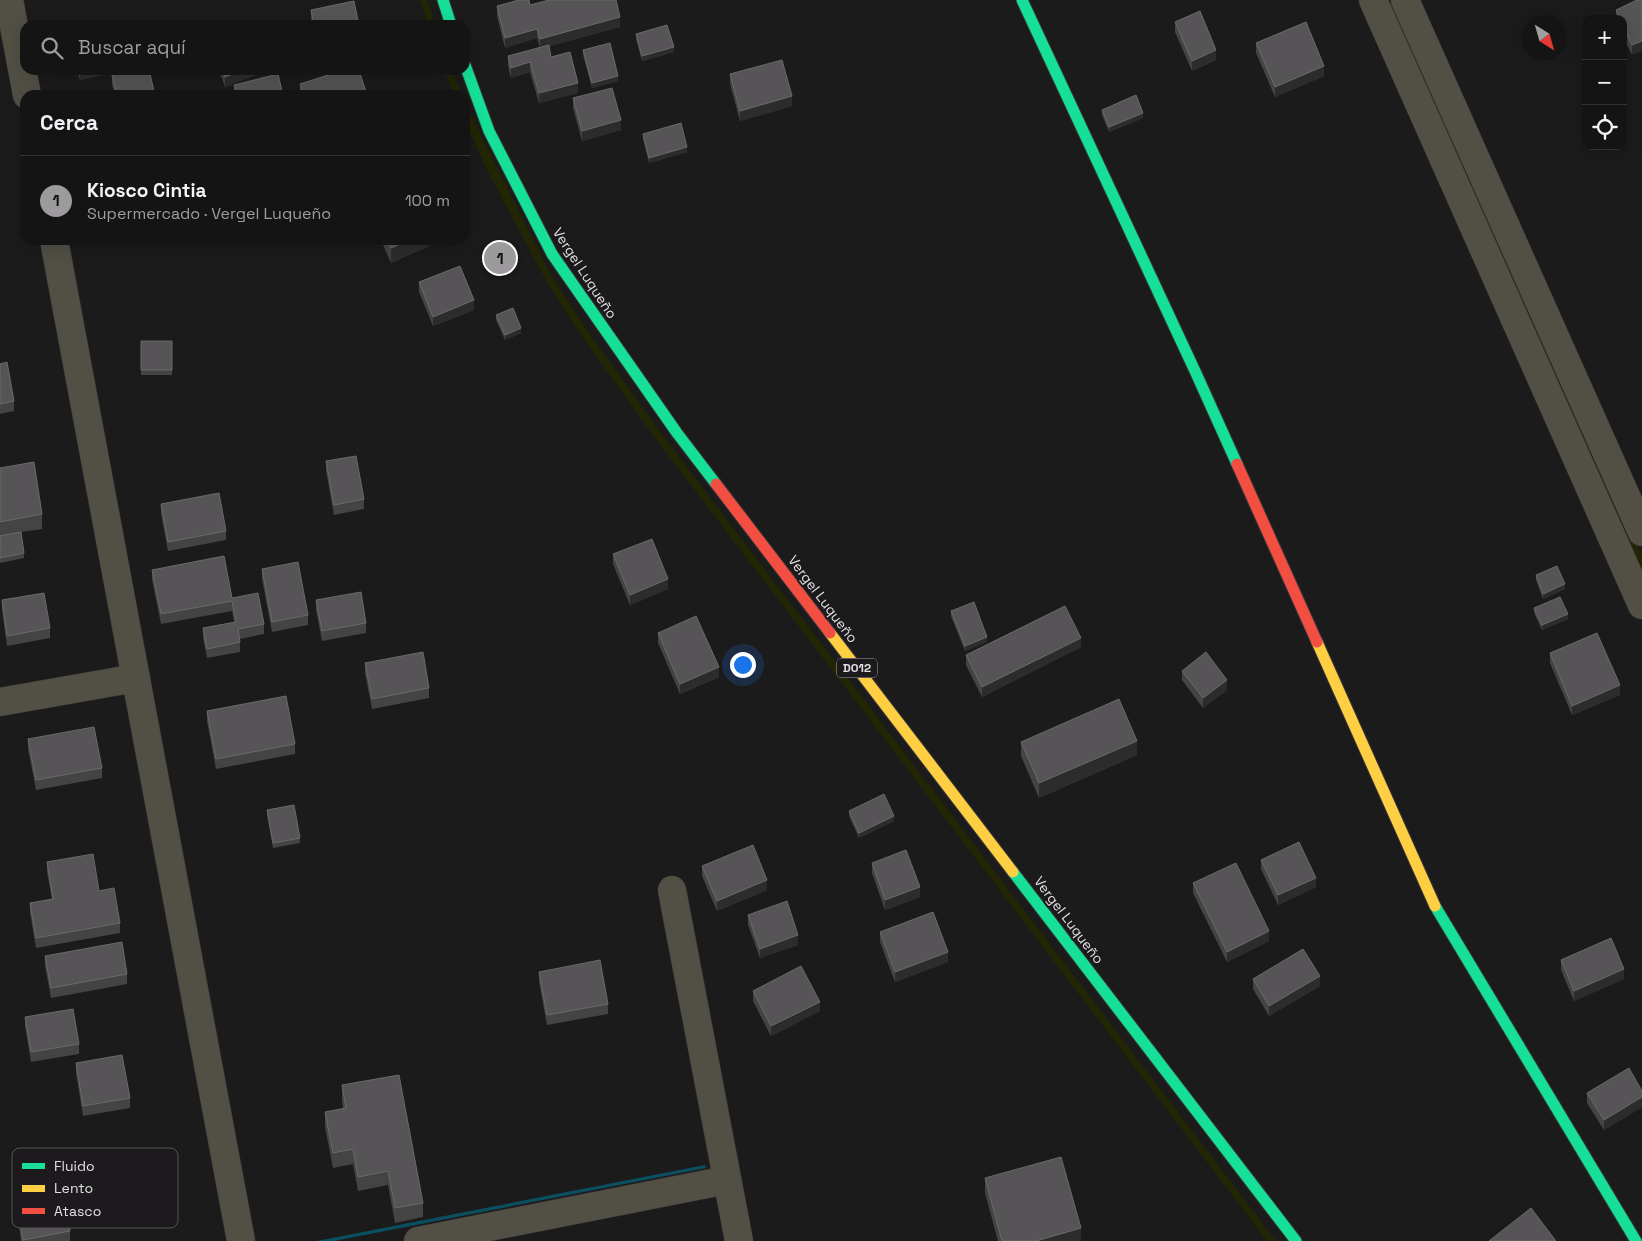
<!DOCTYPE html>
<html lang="es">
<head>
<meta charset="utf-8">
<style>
  body { margin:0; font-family:"Space Grotesk",sans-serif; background:#1e1d1e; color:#f1f3f6 }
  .controls { position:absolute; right:15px; top:15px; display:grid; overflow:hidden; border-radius:10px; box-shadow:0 5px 20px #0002 }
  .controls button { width:45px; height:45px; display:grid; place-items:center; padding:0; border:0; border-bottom:1px solid #343334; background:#151415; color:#f1f3f6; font:25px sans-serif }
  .compass { position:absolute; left:1522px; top:15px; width:45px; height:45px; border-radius:50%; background:#151415; box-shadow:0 5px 20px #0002; rotate:143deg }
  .you { position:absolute; left:742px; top:664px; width:18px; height:18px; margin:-12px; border:4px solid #fff; border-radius:50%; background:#1a73e8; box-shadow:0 0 0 8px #1a73e833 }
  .badge { display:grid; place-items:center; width:32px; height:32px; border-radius:50%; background:#9c9a9c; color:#111; font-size:16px; font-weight:700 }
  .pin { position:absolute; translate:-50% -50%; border:2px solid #fff; box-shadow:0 1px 5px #0006 }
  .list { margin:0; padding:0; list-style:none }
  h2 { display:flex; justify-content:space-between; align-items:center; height:65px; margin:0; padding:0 20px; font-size:21px }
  h2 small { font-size:16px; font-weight:400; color:#9d9ea0 }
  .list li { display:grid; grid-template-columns:32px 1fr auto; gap:15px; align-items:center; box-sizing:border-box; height:90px; padding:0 20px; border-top:1px solid #343334 }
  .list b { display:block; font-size:19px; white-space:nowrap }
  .list p { margin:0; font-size:16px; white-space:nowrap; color:#9d9ea0 }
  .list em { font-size:16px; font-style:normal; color:#9d9ea0 }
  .icon { flex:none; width:28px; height:28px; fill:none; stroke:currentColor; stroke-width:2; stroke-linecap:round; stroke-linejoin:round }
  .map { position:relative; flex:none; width:1642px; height:1241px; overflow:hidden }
  .search { position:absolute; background:#151415; box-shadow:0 5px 20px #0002; left:20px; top:20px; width:450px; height:55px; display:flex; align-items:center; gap:12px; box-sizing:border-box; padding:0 18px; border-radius:15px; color:#9d9ea0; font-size:19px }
  .panel { position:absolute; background:#151415; box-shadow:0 5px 20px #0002; left:20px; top:90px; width:450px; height:155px; border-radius:15px }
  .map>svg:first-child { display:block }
</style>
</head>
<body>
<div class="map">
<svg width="1642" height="1241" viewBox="0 0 1642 1241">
  <rect width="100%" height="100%" fill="#1c1b1c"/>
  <path fill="#232604" d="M 420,0 L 427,0 L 436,25 L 428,25 Z
    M 1383,0 L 1395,0 L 1455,143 L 1451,145 Z
    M 444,70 L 452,70 L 462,95 L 454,95 Z
    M 465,103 L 549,271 L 582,323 L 658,429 L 1276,1241 L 1267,1241 L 652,434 L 576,328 L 543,275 L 487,170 L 465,121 Z
    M 1476,190 L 1481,193 L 1642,555 L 1642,583 L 1472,192 Z"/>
  <path fill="#0b5060" d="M 705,1165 L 706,1168 L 334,1241 L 317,1241 Z"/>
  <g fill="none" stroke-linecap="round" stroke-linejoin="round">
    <defs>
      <path id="street" d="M 9,0 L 27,95
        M 1373,0 L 1642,605
        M 1405,0 L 1642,532
        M 54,240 L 241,1241
        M 0,702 L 136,678
        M 672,890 L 739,1241
        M 418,1241 L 727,1180"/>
      <path id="fast" d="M 443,0 L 451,25
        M 1022,0 L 1195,371 L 1237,464
        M 465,65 L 489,131 L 552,254 L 677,433 L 716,484
        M 1013,872 L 1296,1241
        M 1435,906 L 1636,1241"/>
      <path id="slow" d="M 830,633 L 1013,872
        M 1317,642 L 1435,906"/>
      <path id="jam" d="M 1237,464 L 1317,642
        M 716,484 L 830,633"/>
    </defs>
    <use href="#street" stroke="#383638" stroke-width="29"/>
    <use href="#fast" stroke="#383638" stroke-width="13"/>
    <use href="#slow" stroke="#383638" stroke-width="13"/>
    <use href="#jam" stroke="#383638" stroke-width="13"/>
    <use href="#street" stroke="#524f45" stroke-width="28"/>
    <use href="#fast" stroke="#16e098" stroke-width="11"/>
    <use href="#slow" stroke="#ffcf43" stroke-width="11"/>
    <use href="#jam" stroke="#f24e42" stroke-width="11"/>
  </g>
  <path fill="#454445" d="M 1637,0 L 1632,55 L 1623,36 L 1623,19 L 1616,19 L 1616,10 Z
    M 530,5 L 620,27 L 549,46 L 551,57 L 578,93 L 539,103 L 530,72 L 511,78 L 508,66 L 508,56 L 540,48 L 537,38 L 505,48 L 497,16 L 497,6 Z
    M 311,10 L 359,25 L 312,25 L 311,20 Z
    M 1175,22 L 1216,60 L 1192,71 L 1175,32 Z
    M 636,34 L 674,52 L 642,61 L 636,39 Z
    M 1256,43 L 1324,76 L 1275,97 L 1256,53 Z
    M 583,50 L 618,81 L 592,88 L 583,55 Z
    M 77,70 L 116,70 L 116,72 L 80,80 Z
    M 219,70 L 268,70 L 225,87 Z
    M 320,70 L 332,70 L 320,72 Z
    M 730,74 L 792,106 L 740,121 L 730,84 Z
    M 112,75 L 155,95 L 115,95 L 112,85 Z
    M 300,84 L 367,95 L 300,95 Z
    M 234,85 L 283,95 L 234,95 Z
    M 573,98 L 621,130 L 582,141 L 573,108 Z
    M 1102,110 L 1143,118 L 1109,132 L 1102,115 Z
    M 643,134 L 687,152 L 649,163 L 643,139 Z
    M 381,240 L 438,240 L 438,242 L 391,263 Z
    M 419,282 L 474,310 L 433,326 L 419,292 Z
    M 496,315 L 521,333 L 505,340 L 496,320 Z
    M 141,341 L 172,341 L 172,375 L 141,375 Z
    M 0,364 L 14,401 L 14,411 L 0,414 Z
    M 326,461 L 364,499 L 364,509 L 334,515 L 326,471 Z
    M 0,468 L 42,514 L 42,529 L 21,532 L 24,553 L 24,558 L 0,563 Z
    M 161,504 L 226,531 L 226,540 L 168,551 L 161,514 Z
    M 613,554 L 668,589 L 630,605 L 613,564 Z
    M 262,569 L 308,615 L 308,625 L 272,632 L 262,579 Z
    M 152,570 L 232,598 L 264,624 L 264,634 L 240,639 L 240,652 L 207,658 L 203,638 L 203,628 L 234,622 L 232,611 L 161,624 L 152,580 Z
    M 1536,575 L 1565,589 L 1543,599 L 1536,580 Z
    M 2,600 L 50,628 L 50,638 L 7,646 L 2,610 Z
    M 316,600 L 366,623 L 366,633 L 322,641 L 316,610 Z
    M 1534,608 L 1568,619 L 1542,630 L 1534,613 Z
    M 951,611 L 987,642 L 965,651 L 951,616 Z
    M 658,633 L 719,677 L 680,694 L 658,643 Z
    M 1081,647 L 982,697 L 966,665 L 966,655 Z
    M 1550,653 L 1620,695 L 1572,715 L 1550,663 Z
    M 365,663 L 429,688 L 429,698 L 372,709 L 365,673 Z
    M 1182,671 L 1227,690 L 1203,708 L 1182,680 Z
    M 207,711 L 295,744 L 295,754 L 216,769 L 207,721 Z
    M 28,739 L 102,768 L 102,778 L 36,790 L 28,749 Z
    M 1021,742 L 1137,755 L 1039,798 L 1021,756 Z
    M 267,810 L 300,838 L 300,843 L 273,848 L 267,815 Z
    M 849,811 L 894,821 L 859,838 L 849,816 Z
    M 1261,860 L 1316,887 L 1278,905 L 1261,869 Z
    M 47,862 L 99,891 L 120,923 L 120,933 L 36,948 L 30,913 L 30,903 L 52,899 L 47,872 Z
    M 872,863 L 920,897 L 885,910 L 872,873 Z
    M 702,866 L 767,890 L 717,911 L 702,876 Z
    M 1193,883 L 1269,941 L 1227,962 L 1193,893 Z
    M 748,915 L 798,945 L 760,958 L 748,925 Z
    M 880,932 L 948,962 L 895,982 L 880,942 Z
    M 45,956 L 127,974 L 127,984 L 51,998 L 45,966 Z
    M 1561,960 L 1624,979 L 1574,1001 L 1561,970 Z
    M 539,972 L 608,1004 L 608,1014 L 547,1025 L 539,982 Z
    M 1253,979 L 1320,986 L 1269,1016 L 1253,989 Z
    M 753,991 L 820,1011 L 771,1036 L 753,1001 Z
    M 25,1017 L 79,1044 L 79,1054 L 31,1062 L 25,1026 Z
    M 76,1063 L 130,1098 L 130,1108 L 83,1116 L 76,1073 Z
    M 342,1085 L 423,1203 L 423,1217 L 395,1223 L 388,1185 L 358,1191 L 353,1164 L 333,1168 L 325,1127 L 325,1112 L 343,1109 L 342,1100 Z
    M 1642,1091 L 1642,1107 L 1604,1130 L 1587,1103 L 1587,1093 Z
    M 985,1178 L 1081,1241 L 998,1241 L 985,1193 Z
    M 17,1202 L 70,1231 L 70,1241 L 21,1241 L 17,1211 Z"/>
  <path fill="#2d2c2d" d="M 620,17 L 620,27 L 540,49 L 540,39 Z
    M 537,29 L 537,38 L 505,48 L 505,38 Z
    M 1642,41 L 1642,51 L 1632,55 L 1632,45 Z
    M 674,47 L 674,52 L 642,61 L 642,56 Z
    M 1216,50 L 1216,60 L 1192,71 L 1192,61 Z
    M 530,62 L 530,72 L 511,78 L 511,68 Z
    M 1324,66 L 1324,76 L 1275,97 L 1275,87 Z
    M 80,70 L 116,70 L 116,72 L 80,80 Z
    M 243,70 L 268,70 L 225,87 L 225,77 Z
    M 618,76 L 618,81 L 592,88 L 592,83 Z
    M 578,83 L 578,93 L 539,103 L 539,93 Z
    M 792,96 L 792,106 L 740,121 L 740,111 Z
    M 1143,113 L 1143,118 L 1109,132 L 1109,127 Z
    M 621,120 L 621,130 L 582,141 L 582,131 Z
    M 687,147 L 687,152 L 649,163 L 649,158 Z
    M 409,240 L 438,240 L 438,242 L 391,263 L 391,248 Z
    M 474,300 L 474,310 L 433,326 L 433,317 Z
    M 521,328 L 521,333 L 505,340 L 505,335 Z
    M 668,579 L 668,589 L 630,605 L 630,595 Z
    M 1565,584 L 1565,589 L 1543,599 L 1543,594 Z
    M 1568,614 L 1568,619 L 1542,630 L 1542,625 Z
    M 987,637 L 987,642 L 965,651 L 965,646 Z
    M 1081,638 L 1081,647 L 982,697 L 982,687 Z
    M 719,667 L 719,677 L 680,694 L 680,684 Z
    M 1227,680 L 1227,690 L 1203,708 L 1203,698 Z
    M 1620,685 L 1620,695 L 1572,715 L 1572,706 Z
    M 1137,741 L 1137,755 L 1039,798 L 1039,783 Z
    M 894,816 L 894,821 L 859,838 L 859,833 Z
    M 1316,878 L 1316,887 L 1278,905 L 1278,895 Z
    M 767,880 L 767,890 L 717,911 L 717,901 Z
    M 920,887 L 920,897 L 885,910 L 885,900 Z
    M 1269,931 L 1269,941 L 1227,962 L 1227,952 Z
    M 798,935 L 798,945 L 760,958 L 760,949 Z
    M 948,952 L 948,962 L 895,982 L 895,972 Z
    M 1624,969 L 1624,979 L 1574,1001 L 1574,991 Z
    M 1320,976 L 1320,986 L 1269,1016 L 1269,1006 Z
    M 820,1002 L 820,1011 L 771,1036 L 771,1026 Z
    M 1642,1097 L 1642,1107 L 1604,1130 L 1604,1120 Z
    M 1081,1228 L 1081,1241 L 1036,1241 Z"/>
  <path fill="#565456" stroke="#6b6a6b" d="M 519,0 L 529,0 L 530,5 L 549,0 L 616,0 L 620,17 L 540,39 L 537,29 L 505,38 L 497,6 Z
    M 1637,0 L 1642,0 L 1642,41 L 1632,45 L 1623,26 L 1623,19 L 1620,19 L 1616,10 Z
    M 354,1 L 359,25 L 314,25 L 311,10 Z
    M 1200,11 L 1216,50 L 1192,61 L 1175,22 Z
    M 1306,22 L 1324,66 L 1275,87 L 1256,43 Z
    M 667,25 L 674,47 L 642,56 L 636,34 Z
    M 610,43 L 618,76 L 592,83 L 583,50 Z
    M 549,45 L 551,57 L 570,52 L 578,83 L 539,93 L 530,62 L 511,68 L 508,56 Z
    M 782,60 L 792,96 L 740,111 L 730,74 Z
    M 135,70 L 149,70 L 155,95 L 117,95 L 112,75 Z
    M 223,70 L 243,70 L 225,77 Z
    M 344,70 L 359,70 L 367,95 L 303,95 L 300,84 Z
    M 278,74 L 283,95 L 237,95 L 234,85 Z
    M 612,88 L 621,120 L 582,131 L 573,98 Z
    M 1136,95 L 1143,113 L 1109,127 L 1102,110 Z
    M 681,123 L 687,147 L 649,158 L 643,134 Z
    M 387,240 L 409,240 L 391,248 Z
    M 460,266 L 474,300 L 433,317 L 419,282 Z
    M 513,308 L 521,328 L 505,335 L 496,315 Z
    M 141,341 L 172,341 L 172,370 L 141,370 Z
    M 7,362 L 14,401 L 0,404 L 0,364 Z
    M 356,456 L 364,499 L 334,505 L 326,461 Z
    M 34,462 L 42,514 L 0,522 L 0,468 Z
    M 219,493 L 226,531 L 168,542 L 161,504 Z
    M 21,532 L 24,553 L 0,558 L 0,536 Z
    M 652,539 L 668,579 L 630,595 L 613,554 Z
    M 224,556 L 232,598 L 258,593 L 264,624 L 238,629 L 240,642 L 207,649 L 203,628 L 236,622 L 232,601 L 161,614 L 152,570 Z
    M 298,562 L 308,615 L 272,622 L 262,569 Z
    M 1557,566 L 1565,584 L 1543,594 L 1536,575 Z
    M 361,592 L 366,623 L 322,631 L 316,600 Z
    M 44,593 L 50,628 L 7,636 L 2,600 Z
    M 1560,597 L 1568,614 L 1542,625 L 1534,608 Z
    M 974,602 L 987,637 L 965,646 L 951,611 Z
    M 1065,606 L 1081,638 L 982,687 L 966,655 Z
    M 696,616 L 719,667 L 680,684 L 658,633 Z
    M 1597,633 L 1620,685 L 1572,706 L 1550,653 Z
    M 423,652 L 429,688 L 372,699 L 365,663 Z
    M 1206,652 L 1227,680 L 1203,698 L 1182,671 Z
    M 286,696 L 295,744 L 216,759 L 207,711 Z
    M 1119,699 L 1137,741 L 1039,783 L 1021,742 Z
    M 94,727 L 102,768 L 36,780 L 28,739 Z
    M 884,794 L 894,816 L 859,833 L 849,811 Z
    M 294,805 L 300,838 L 273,843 L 267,810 Z
    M 1299,842 L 1316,878 L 1278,895 L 1261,860 Z
    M 753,845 L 767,880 L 717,901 L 702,866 Z
    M 906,850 L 920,887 L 885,900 L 872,863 Z
    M 93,854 L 99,891 L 114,888 L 120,923 L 36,938 L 30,903 L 53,899 L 47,862 Z
    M 1236,863 L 1269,931 L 1227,952 L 1193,883 Z
    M 787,901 L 798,935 L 760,949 L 748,915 Z
    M 933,912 L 948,952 L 895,972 L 880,932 Z
    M 1611,938 L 1624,969 L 1574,991 L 1561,960 Z
    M 122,942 L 127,974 L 51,988 L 45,956 Z
    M 1303,949 L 1320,976 L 1269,1006 L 1253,979 Z
    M 600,960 L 608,1004 L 547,1015 L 539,972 Z
    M 801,966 L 820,1002 L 771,1026 L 753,991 Z
    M 73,1009 L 79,1044 L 31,1052 L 25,1017 Z
    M 122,1055 L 130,1098 L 83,1106 L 76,1063 Z
    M 1629,1068 L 1642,1091 L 1642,1097 L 1604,1120 L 1587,1093 Z
    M 399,1075 L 423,1203 L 395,1208 L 388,1171 L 358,1177 L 353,1149 L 333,1153 L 325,1112 L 346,1108 L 342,1085 Z
    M 1061,1157 L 1081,1228 L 1036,1241 L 1002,1241 L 985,1178 Z
    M 63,1193 L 70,1231 L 23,1240 L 17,1202 Z
    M 1531,1208 L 1556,1241 L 1489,1241 Z"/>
  <g text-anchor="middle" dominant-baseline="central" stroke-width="4" stroke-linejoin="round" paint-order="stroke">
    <rect fill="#1d1a1d" stroke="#a6a4a6" stroke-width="1" x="837" y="658.5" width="40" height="19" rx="4"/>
    <g font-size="12" font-weight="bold" fill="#e1dfe1">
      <text x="857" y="668">D012</text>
    </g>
    <g font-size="14" fill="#e1dfe1" stroke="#1d1a1d">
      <text transform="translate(585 273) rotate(57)">Vergel Luqueño</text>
      <text transform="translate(823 599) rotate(53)">Vergel Luqueño</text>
      <text transform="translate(1069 920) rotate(53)">Vergel Luqueño</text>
    </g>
  </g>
  <rect x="12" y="1148" width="166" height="80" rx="8" fill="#1d1a1d" stroke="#585558" stroke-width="1"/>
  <rect x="22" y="1163" width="23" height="6" fill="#16e098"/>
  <rect x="22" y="1185" width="23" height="7" fill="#ffcf43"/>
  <rect x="22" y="1208" width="23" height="6" fill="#f24e42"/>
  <g font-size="14" fill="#e1dfe1">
    <text x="54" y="1171">Fluido</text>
    <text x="54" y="1193">Lento</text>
    <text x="54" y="1216">Atasco</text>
  </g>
</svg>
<div class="controls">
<button>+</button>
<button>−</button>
<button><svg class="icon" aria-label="locate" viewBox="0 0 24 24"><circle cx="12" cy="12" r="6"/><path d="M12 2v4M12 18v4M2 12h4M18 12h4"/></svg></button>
</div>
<svg class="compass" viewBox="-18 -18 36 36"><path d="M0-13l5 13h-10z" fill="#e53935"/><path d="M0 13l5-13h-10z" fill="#9d9ea0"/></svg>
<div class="you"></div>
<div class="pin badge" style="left:500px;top:258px">1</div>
<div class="search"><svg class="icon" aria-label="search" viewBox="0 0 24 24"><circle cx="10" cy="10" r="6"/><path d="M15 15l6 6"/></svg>Buscar aquí</div>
<section class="panel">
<h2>Cerca<small></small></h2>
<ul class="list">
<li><span class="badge">1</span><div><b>Kiosco Cintia</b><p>Supermercado · Vergel Luqueño</p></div><em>100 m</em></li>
</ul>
</section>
</div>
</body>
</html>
